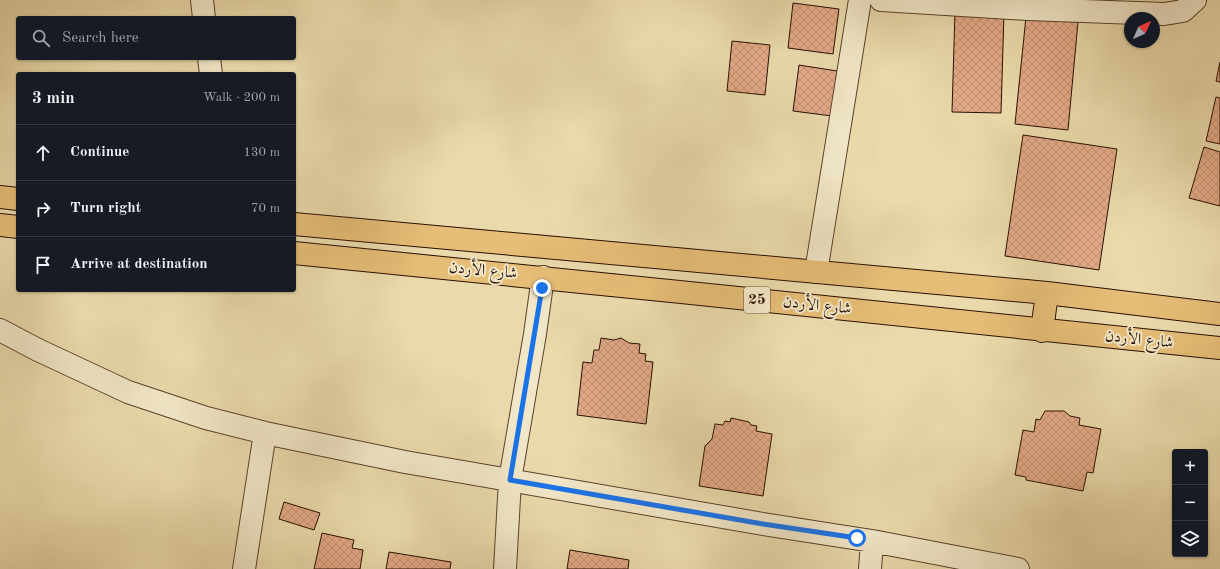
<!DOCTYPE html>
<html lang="en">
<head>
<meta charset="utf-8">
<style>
  body { margin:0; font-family:"Old Standard TT",Amiri,serif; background:#20242c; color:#f1f3f6 }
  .controls { position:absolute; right:12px; bottom:12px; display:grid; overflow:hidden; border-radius:4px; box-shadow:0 1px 3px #0004 }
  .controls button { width:36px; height:36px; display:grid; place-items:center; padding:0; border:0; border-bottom:1px solid #363941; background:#171b24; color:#f1f3f6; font:20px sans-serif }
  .compass { position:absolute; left:1124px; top:12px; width:36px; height:36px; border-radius:50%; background:#171b24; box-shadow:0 1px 3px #0004; rotate:45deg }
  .stop { position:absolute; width:12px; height:12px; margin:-9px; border:3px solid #1a73e8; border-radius:50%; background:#fff }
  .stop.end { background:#1a73e8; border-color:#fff; box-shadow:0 1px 4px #0008 }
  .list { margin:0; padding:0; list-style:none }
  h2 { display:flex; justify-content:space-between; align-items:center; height:52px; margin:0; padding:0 16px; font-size:17px }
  h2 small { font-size:13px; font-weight:400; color:#9ea1a6 }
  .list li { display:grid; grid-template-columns:26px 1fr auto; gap:12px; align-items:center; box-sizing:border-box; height:56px; padding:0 16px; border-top:1px solid #363941 }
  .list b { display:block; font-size:15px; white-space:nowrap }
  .list em { font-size:13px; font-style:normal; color:#9ea1a6 }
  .icon { flex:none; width:22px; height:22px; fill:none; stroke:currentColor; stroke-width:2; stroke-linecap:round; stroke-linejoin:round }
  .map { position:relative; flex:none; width:1220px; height:569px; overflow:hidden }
  .search { position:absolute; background:#171b24; box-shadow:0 1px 3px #0004; left:16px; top:16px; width:280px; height:44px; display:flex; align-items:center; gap:10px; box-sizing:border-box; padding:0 14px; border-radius:4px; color:#9ea1a6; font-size:15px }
  .panel { position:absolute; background:#171b24; box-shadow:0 1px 3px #0004; left:16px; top:72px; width:280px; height:220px; border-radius:4px }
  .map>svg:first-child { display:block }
</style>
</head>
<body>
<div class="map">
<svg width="1220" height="569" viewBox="0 0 1220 569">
  <defs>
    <pattern id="building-cross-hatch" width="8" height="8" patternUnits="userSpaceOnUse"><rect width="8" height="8" fill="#e3aa87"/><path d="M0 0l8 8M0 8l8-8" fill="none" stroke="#c39173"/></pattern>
  </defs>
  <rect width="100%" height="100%" fill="#eadaab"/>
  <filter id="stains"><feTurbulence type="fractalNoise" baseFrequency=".005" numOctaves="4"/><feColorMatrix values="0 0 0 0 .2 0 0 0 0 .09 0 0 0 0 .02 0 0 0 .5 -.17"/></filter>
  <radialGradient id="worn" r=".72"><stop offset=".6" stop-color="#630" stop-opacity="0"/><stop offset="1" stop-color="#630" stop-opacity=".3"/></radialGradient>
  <path fill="url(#building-cross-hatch)" stroke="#2a0e01" d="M 793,3 L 839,9 L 833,54 L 788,48 Z
    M 955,11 L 1004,12 L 1001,113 L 952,112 Z
    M 1026,17 L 1078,22 L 1068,130 L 1015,124 Z
    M 732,41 L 770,45 L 765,95 L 727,91 Z
    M 1220,62 L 1220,82 L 1216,81 Z
    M 799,65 L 837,71 L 832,116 L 793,111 Z
    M 1216,97 L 1220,98 L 1220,144 L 1206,141 Z
    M 1023,135 L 1117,149 L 1099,270 L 1005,256 Z
    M 1204,147 L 1220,152 L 1220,206 L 1189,198 Z
    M 601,338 L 614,340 L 621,338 L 629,343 L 640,344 L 639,353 L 646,354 L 645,361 L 653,362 L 646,424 L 577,415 L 583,362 L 592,363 L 594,350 L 599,350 Z
    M 1045,411 L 1064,411 L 1070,416 L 1080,418 L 1079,425 L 1101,429 L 1093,473 L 1087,472 L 1083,491 L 1026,480 L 1026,477 L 1015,475 L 1023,430 L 1034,432 L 1036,419 L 1040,420 Z
    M 731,418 L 749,422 L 751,425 L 757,426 L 756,431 L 772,434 L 763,496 L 699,486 L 705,446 L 712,439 L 715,424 L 723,425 L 725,421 L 730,422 Z
    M 284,502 L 320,513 L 314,530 L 279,519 Z
    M 322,533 L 354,540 L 352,548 L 363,550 L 360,569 L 314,569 Z
    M 570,550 L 629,560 L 628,569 L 567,569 Z
    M 389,552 L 451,562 L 450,569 L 386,569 Z"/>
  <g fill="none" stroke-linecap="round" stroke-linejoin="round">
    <defs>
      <path id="minor" d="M 202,0 L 204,18
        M 881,0 L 1028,9 L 1164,14 L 1183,11 L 1195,0
        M 209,58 L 211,74
        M 816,272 L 860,0
        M 0,330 L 38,350 L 128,392 L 206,418 L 265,433 L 405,462 L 763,524 L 872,541 L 1018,569
        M 244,569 L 265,433
        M 505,569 L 510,480 L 535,334 L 543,277
        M 870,569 L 872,541"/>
      <path id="highway" d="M 0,197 L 18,199
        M 294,224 L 1047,293 L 1220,314
        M 0,225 L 18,227
        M 294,253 C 603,282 911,318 1220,348
        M 1042,331 L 1047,293"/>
    </defs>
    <use href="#minor" stroke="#5a412c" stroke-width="24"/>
    <use href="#highway" stroke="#2a0e01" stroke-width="24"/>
    <use href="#minor" stroke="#f1e7c8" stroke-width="22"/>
    <use href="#highway" stroke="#e5bd76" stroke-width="22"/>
  </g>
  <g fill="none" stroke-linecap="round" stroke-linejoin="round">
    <path stroke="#1a73e8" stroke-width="5" d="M 542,288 L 510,480 L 763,524 L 857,538"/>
  </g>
  <g text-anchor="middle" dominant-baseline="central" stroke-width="4" stroke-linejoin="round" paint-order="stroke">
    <rect fill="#f1e7c8" stroke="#664f3d" stroke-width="1" x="744" y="287" width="26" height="26" rx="3"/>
    <g font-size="15" font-weight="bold" fill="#2a0e01">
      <text x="757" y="300">25</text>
    </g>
    <g font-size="16" fill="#2a0e01" stroke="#f1e7c8">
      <text transform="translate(483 271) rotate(5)">شارع الأردن</text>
      <text transform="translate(817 306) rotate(6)">شارع الأردن</text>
      <text transform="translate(1139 340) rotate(6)">شارع الأردن</text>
    </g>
  </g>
  <rect width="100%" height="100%" filter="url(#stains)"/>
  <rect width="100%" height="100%" fill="url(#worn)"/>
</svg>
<div class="controls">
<button>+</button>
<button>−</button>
<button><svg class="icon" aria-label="layers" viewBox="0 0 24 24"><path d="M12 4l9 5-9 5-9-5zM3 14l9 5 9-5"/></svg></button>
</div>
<svg class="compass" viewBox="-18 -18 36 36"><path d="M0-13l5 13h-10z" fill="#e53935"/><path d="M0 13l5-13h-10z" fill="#9ea1a6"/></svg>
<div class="stop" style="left:857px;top:538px"></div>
<div class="stop end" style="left:542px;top:288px"></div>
<div class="search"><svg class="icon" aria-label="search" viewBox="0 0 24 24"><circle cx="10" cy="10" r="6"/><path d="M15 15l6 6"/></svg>Search here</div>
<section class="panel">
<h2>3 min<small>Walk · 200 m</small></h2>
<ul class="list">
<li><svg class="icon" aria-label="ahead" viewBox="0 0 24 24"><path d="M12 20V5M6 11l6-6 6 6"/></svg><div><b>Continue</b></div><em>130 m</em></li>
<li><svg class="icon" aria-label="right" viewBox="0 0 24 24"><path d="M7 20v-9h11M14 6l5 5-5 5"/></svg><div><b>Turn right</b></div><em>70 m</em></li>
<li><svg class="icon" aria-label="arrive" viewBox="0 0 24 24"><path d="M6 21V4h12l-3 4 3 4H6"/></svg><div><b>Arrive at destination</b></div></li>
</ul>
</section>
</div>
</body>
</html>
